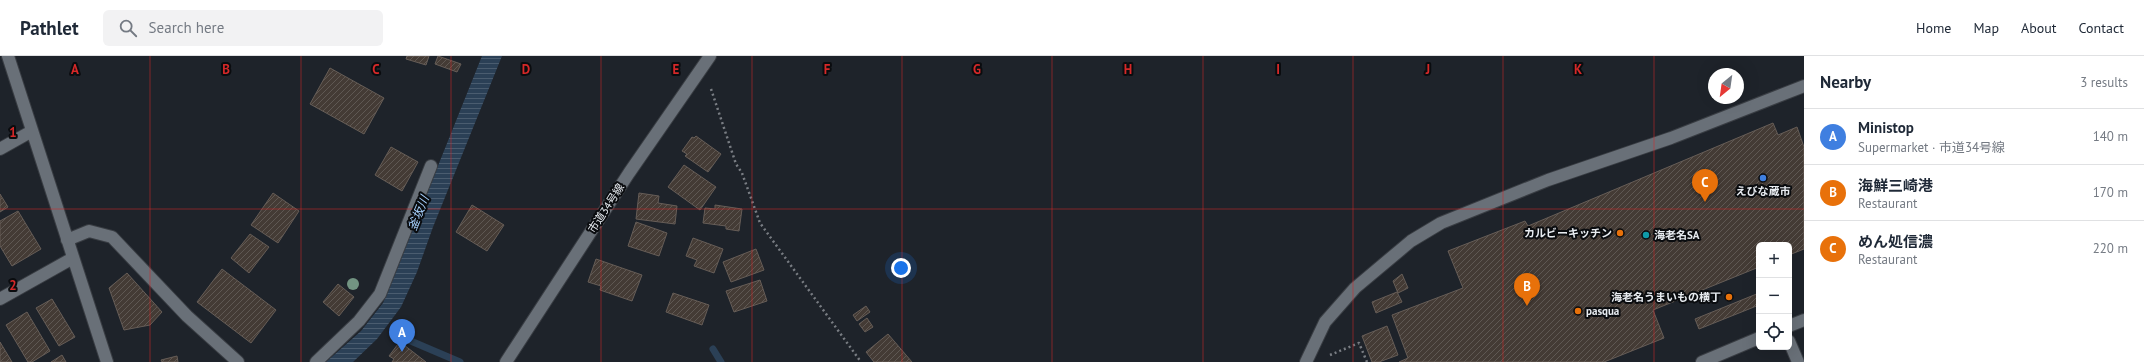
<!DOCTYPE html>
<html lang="en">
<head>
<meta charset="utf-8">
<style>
  body { margin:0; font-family:"PT Sans","Noto Sans JP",sans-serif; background:#f2f2f3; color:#1f2937 }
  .controls { position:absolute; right:12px; bottom:12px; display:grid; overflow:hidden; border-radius:6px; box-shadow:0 4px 16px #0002 }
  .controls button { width:36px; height:36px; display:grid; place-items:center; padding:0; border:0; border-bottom:1px solid #e0e1e3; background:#fff; color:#1f2937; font:20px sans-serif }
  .compass { position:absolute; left:1708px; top:12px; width:36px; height:36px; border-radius:50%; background:#fff; box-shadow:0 4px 16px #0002; rotate:209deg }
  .you { position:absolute; left:901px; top:212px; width:14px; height:14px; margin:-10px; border:3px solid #fff; border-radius:50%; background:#1a73e8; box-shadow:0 0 0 6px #1a73e833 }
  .badge { display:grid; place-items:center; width:26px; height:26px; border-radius:50%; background:#1a785c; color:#fff; font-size:13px; font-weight:700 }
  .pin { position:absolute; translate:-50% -33px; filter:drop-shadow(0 1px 2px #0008) }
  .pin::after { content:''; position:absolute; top:21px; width:14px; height:12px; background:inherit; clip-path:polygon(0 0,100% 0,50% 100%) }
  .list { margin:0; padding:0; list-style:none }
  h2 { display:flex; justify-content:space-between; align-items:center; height:52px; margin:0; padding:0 16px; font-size:17px }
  h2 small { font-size:13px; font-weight:400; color:#747a83 }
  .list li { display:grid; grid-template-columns:26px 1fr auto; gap:12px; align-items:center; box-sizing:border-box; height:56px; padding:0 16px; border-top:1px solid #e0e1e3 }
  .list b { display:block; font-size:15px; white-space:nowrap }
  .list p { margin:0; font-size:13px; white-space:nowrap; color:#747a83 }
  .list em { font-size:13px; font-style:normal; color:#747a83 }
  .icon { flex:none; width:22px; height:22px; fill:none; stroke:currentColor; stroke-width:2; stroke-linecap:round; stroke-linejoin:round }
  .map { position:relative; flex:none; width:1804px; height:306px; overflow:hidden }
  header { display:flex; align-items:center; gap:24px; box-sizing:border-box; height:56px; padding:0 20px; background:#fff; border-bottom:1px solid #e0e1e3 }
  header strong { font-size:19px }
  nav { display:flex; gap:22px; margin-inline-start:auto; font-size:14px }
  .search { width:280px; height:36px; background:#f2f2f3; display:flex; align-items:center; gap:10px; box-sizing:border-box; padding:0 14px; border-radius:6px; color:#747a83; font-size:15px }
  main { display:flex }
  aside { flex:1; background:#fff }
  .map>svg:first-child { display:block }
</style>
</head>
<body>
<header>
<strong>Pathlet</strong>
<div class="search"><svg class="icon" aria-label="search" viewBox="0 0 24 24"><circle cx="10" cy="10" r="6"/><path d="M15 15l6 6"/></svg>Search here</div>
<nav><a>Home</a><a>Map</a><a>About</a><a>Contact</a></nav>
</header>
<main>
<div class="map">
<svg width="1804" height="306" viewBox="0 0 1804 306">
  <defs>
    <pattern id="water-rules" width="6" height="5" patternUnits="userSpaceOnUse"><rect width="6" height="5" fill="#2b4056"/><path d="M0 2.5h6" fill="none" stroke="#4a5c6f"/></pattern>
    <pattern id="building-hatch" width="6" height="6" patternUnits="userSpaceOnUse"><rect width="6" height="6" fill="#443b35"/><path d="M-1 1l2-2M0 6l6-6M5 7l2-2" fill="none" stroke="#5f5853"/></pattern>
  </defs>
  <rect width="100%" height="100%" fill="#1e232a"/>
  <path fill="url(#water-rules)" d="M 482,0 L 502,0 L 433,171 L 417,216 L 401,251 L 377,283 L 353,306 L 326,306 L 361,275 L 383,247 Z"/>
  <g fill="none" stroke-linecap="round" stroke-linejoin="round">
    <path stroke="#2b4056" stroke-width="7" d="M 406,283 L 460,306
      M 713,293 L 721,306"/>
  </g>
  <path fill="url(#building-hatch)" stroke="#665d57" d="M 407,0 L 429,0 L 426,9 L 406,3 Z
    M 438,0 L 461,8 L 457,16 L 435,8 Z
    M 330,12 L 384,42 L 364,78 L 310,48 Z
    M 1773,67 L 1778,79 L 1797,71 L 1804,91 L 1804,193 L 1789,199 L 1789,189 L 1759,189 L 1759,211 L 1653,254 L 1664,282 L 1604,306 L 1399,306 L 1408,302 L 1392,259 L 1463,232 L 1448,195 L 1525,165 L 1528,170 Z
    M 696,80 L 721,98 L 708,116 L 685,100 L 687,98 L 682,95 L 692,81 L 694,82 Z
    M 391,91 L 418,106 L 402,135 L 375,119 Z
    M 684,109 L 716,131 L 700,154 L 668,131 Z
    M 273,137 L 299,155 L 278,187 L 251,169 Z
    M 639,137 L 659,140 L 658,147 L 677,150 L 675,168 L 636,163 Z
    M 0,138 L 8,151 L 0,156 Z
    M 472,149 L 504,169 L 487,195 L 456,176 Z
    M 715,149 L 742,153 L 739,175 L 726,173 L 726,170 L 703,167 L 705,152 L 715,153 Z
    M 18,155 L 41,193 L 12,210 L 0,190 L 0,165 Z
    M 636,166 L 667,177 L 659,200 L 628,190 Z
    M 250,178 L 269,191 L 249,217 L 231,202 Z
    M 693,182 L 723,193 L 714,217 L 694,210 L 697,204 L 686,200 Z
    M 756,193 L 764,214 L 731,226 L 723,206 Z
    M 596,203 L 642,219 L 632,245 L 600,234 L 601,230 L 588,226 Z
    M 222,213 L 276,254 L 251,287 L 197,246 Z
    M 127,217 L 162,256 L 150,269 L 124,274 L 109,232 Z
    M 1402,218 L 1408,232 L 1398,237 L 1393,225 Z
    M 760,224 L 767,245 L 734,256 L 726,235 Z
    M 338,228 L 354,241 L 339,260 L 323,246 Z
    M 1397,236 L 1402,246 L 1376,257 L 1372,246 Z
    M 673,237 L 709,249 L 702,269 L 666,256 Z
    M 1759,237 L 1759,249 L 1699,273 L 1695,263 Z
    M 52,243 L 75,281 L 59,290 L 36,252 Z
    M 866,250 L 870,256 L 857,265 L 853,259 Z
    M 27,256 L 50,295 L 32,306 L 28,306 L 6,269 Z
    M 867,262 L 873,271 L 865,276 L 859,268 Z
    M 1387,270 L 1398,299 L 1379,306 L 1372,306 L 1362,280 Z
    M 888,278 L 912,306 L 874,306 L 866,296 Z
    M 0,286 L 12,306 L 0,306 Z
    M 398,288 L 403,291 L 404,289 L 426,306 L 392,306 L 394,303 L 389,300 Z
    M 62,299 L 66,306 L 51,306 Z
    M 177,300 L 178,306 L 162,306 L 161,304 Z"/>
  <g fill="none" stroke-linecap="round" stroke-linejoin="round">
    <defs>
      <path id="minor" d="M 8,0 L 107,306
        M 0,93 L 32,75
        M 67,184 L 89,175 L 112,181 L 187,260 L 238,306
        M 0,243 L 73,202
        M 1789,270 L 1804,264
        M 1789,285 L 1798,306
        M 316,306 L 359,265 L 380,238 L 431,110
        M 506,306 L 629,117 L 710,0
        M 1306,306 L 1325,266 L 1355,232 L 1411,185 L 1441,167 L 1548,124 L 1671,82 L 1804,30
        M 1702,306 L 1759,282"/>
    </defs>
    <use href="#minor" stroke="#393d43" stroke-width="14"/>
    <path stroke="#797d83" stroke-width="2.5" stroke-dasharray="2 3" stroke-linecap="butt" d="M 711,33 L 736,108 L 742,117 L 760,167 L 861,306
      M 1330,299 L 1359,287 L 1367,306"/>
    <use href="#minor" stroke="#697078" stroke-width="12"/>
  </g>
  <circle fill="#729482" cx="353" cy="228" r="6"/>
  <path fill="none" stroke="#d62828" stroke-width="1" stroke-opacity="0.55" d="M 150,0 L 150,306M 301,0 L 301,306M 451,0 L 451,306M 601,0 L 601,306M 752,0 L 752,306M 902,0 L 902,306M 1052,0 L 1052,306M 1203,0 L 1203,306M 1353,0 L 1353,306M 1503,0 L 1503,306M 1654,0 L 1654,306M 0,153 L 1804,153"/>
  <circle fill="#3f7fe0" stroke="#0a0c0f" stroke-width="1.5" cx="1763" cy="122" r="4"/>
  <g fill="#e8710a" stroke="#0a0c0f" stroke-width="1.5">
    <circle cx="1620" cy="177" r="4"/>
    <circle cx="1729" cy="241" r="4"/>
    <circle cx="1578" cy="255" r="4"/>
  </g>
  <circle fill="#0f9aa8" stroke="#0a0c0f" stroke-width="1.5" cx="1646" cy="179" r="4"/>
  <g text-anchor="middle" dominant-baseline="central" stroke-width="4" stroke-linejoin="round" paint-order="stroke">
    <g font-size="11" font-weight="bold" fill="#e8ecf1" stroke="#0a0c0f" text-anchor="end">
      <text x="1763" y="135" text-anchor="middle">えびな蔵市</text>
      <text x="1612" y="177">カルビーキッチン</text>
      <text x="1654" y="179" text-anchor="start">海老名SA</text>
      <text x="1721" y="241">海老名うまいもの横丁</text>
      <text x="1586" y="255" text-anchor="start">pasqua</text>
    </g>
    <g font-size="11" fill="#e8ecf1" stroke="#0a0c0f">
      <text transform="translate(606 152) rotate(-57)">市道34号線</text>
    </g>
    <g font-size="12" font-style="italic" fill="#a5cffc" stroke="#0a0c0f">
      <text transform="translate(418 157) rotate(-68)">釜坂川</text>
    </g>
  </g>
  <g font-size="13" text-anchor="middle" font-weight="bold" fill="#d62828" stroke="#0a0c0f" stroke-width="4" stroke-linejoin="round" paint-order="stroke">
    <text x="75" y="18">A</text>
    <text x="226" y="18">B</text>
    <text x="376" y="18">C</text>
    <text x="526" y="18">D</text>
    <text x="676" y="18">E</text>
    <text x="827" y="18">F</text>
    <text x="977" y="18">G</text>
    <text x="1128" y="18">H</text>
    <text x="1278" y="18">I</text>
    <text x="1428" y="18">J</text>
    <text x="1578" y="18">K</text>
    <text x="13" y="81">1</text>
    <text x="13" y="234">2</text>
  </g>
</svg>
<div class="controls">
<button>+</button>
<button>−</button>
<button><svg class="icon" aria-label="locate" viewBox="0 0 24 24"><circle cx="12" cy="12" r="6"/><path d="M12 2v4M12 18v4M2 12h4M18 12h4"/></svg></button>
</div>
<svg class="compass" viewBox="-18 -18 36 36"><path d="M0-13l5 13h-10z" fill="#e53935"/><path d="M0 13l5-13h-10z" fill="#747a83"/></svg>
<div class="you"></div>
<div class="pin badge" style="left:402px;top:296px;background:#3f7fe0">A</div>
<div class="pin badge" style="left:1527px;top:250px;background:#e8710a">B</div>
<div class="pin badge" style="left:1705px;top:146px;background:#e8710a">C</div>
</div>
<aside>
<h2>Nearby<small>3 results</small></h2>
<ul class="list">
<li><span class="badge" style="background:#3f7fe0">A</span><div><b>Ministop</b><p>Supermarket · 市道34号線</p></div><em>140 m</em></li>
<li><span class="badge" style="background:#e8710a">B</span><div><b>海鮮三崎港</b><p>Restaurant</p></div><em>170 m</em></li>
<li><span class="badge" style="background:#e8710a">C</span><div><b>めん処信濃</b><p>Restaurant</p></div><em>220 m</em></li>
</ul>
</aside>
</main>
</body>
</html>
